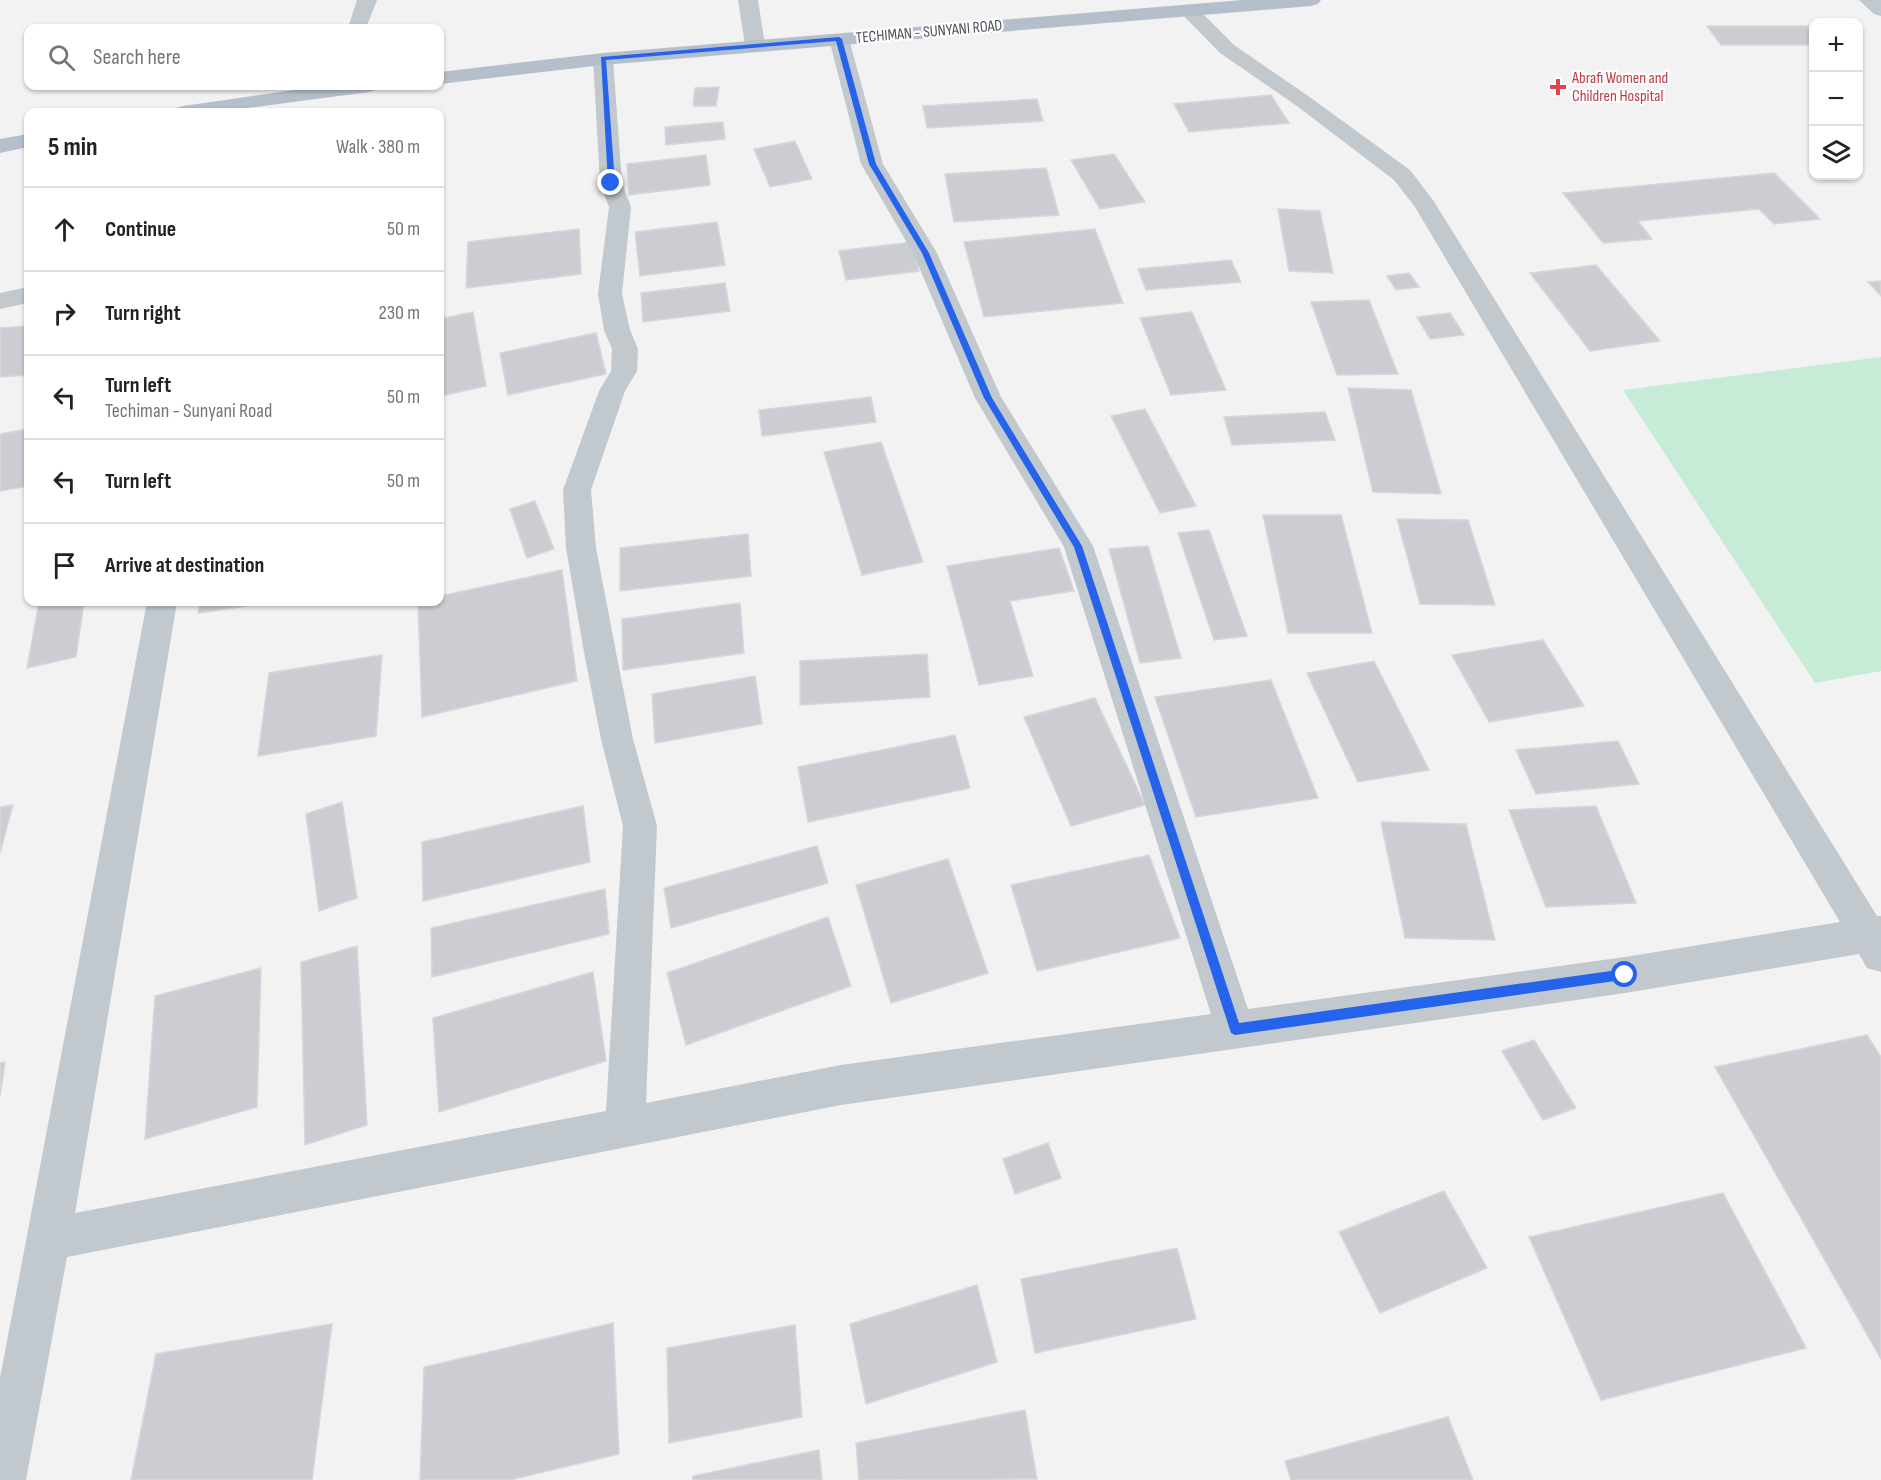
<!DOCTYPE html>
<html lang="en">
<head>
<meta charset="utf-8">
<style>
  body { margin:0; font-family:"Sofia Sans Condensed",sans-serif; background:#f6f6f6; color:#222 }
  .controls { position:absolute; right:18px; top:18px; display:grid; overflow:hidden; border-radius:12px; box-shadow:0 2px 4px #0004 }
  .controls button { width:54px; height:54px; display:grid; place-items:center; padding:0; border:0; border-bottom:2px solid #e0e0e0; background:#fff; color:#222; font:30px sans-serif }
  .stop { position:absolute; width:18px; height:18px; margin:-14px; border:4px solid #2563eb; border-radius:50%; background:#fff }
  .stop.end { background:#2563eb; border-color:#fff; box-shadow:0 2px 6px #0008 }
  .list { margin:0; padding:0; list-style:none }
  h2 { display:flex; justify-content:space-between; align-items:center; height:78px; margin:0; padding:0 24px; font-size:26px }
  h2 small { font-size:20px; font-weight:400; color:#767676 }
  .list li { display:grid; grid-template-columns:39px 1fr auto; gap:18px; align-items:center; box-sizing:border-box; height:84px; padding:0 24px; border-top:2px solid #e0e0e0 }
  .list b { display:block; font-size:22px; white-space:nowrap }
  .list p { margin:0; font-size:20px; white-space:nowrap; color:#767676 }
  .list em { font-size:20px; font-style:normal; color:#767676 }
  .icon { flex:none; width:33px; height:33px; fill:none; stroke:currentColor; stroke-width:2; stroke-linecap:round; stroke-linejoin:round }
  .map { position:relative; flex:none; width:1881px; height:1480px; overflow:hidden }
  .search { position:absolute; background:#fff; box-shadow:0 2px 4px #0004; left:24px; top:24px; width:420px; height:66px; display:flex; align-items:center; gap:15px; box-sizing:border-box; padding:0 21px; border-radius:12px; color:#767676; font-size:22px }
  .panel { position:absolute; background:#fff; box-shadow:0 2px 4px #0004; left:24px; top:108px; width:420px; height:498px; border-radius:12px }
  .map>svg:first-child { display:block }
</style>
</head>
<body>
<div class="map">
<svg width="1881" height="1480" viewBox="0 0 1881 1480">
  <rect width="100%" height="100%" fill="#f3f2f2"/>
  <path fill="#c6ebd6" d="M 1881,357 L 1881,671 L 1815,683 L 1623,390 Z"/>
  <path fill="#cccdd3" stroke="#d6d7dc" stroke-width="1.5" d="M 1707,26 L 1814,26 L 1814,45 L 1721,45 Z
    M 719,87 L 716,106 L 693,106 L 695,88 Z
    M 1271,95 L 1289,123 L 1189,132 L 1174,104 Z
    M 1037,99 L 1043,121 L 927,128 L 923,106 Z
    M 723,122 L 725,139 L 666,145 L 665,127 Z
    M 795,141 L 812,179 L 770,187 L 754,149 Z
    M 1114,154 L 1145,202 L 1100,209 L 1071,160 Z
    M 706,155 L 710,185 L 629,195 L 627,164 Z
    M 1046,168 L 1059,215 L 954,222 L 945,174 Z
    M 1774,173 L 1820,219 L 1774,224 L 1759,209 L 1638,221 L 1652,239 L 1603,243 L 1563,193 Z
    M 1278,209 L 1320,211 L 1333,273 L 1289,271 Z
    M 717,222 L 725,265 L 640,276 L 635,232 Z
    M 579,229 L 581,274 L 466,288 L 468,242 Z
    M 1095,229 L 1123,303 L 984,317 L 964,242 Z
    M 911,242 L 919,271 L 846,280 L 839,251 Z
    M 1231,260 L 1241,282 L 1146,290 L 1138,269 Z
    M 1596,265 L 1660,341 L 1590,351 L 1530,273 Z
    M 1409,273 L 1419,287 L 1396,290 L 1387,276 Z
    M 1881,281 L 1881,296 L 1868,282 Z
    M 725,283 L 730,311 L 643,322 L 641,293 Z
    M 1369,300 L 1398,374 L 1337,375 L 1311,302 Z
    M 473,312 L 486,386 L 441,396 L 440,319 Z
    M 1192,312 L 1226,390 L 1171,395 L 1140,318 Z
    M 1450,313 L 1464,335 L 1430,339 L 1417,317 Z
    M 28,326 L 28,375 L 0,377 L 0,328 Z
    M 596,333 L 606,374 L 508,395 L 500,353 Z
    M 1348,388 L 1411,390 L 1441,494 L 1373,492 Z
    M 871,397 L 876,422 L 762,436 L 759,410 Z
    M 1145,409 L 1196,506 L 1160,513 L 1111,416 Z
    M 1325,412 L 1335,440 L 1232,445 L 1224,417 Z
    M 28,429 L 28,486 L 0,491 L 0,434 Z
    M 881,442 L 923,562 L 862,575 L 824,452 Z
    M 535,501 L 554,549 L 527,558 L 510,509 Z
    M 1263,515 L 1341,515 L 1372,633 L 1288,633 Z
    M 1397,519 L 1468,520 L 1495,605 L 1420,604 Z
    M 1209,530 L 1247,636 L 1214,640 L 1178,533 Z
    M 748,534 L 751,576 L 620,591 L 620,548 Z
    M 1148,546 L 1181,658 L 1140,663 L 1109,549 Z
    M 1059,548 L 1074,591 L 1010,601 L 1033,676 L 979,685 L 947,566 Z
    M 562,570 L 577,681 L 422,717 L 418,602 L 440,602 L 440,596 Z
    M 39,602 L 84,602 L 76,657 L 27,668 Z
    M 200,602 L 272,602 L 198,613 Z
    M 740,603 L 744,653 L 623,670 L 622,619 Z
    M 1543,640 L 1584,706 L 1489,722 L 1452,655 Z
    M 927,654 L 930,697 L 800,705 L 800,661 Z
    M 382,655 L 376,736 L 258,756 L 269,673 Z
    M 1374,661 L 1429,770 L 1358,782 L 1307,673 Z
    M 755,676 L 762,724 L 655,743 L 652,694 Z
    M 1271,680 L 1318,798 L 1196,817 L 1155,697 Z
    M 1095,698 L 1145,805 L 1071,826 L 1024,717 Z
    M 955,735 L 970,788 L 808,822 L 798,767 Z
    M 1618,741 L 1639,784 L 1536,794 L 1516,750 Z
    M 342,802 L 357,898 L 319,911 L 306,814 Z
    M 13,805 L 0,853 L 0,807 Z
    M 583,806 L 590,862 L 423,901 L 422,842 Z
    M 1596,806 L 1636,903 L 1546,907 L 1509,810 Z
    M 1381,822 L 1466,824 L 1495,940 L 1405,938 Z
    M 817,846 L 828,883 L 671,928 L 664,888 Z
    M 1149,855 L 1180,938 L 1037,971 L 1011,885 Z
    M 948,859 L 988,973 L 891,1003 L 856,885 Z
    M 605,889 L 609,934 L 432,977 L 431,928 Z
    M 828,917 L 851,986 L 686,1045 L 667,973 Z
    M 357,946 L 367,1125 L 305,1145 L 301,962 Z
    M 261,968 L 257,1107 L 145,1139 L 155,996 Z
    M 593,972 L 606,1061 L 439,1112 L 433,1018 Z
    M 1867,1035 L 1881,1057 L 1881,1359 L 1715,1067 Z
    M 1534,1040 L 1576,1108 L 1543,1120 L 1502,1051 Z
    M 5,1062 L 0,1097 L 0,1063 Z
    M 1048,1143 L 1061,1178 L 1015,1194 L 1003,1159 Z
    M 1444,1191 L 1487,1268 L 1380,1313 L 1339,1232 Z
    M 1723,1193 L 1806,1348 L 1601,1400 L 1529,1237 Z
    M 1177,1248 L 1196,1319 L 1035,1353 L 1021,1279 Z
    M 977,1285 L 997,1362 L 866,1404 L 850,1324 Z
    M 613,1323 L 619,1454 L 510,1480 L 420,1480 L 424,1367 Z
    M 332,1324 L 312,1480 L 131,1480 L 156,1354 Z
    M 795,1325 L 802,1417 L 669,1443 L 667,1348 Z
    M 1025,1410 L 1037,1479 L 859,1480 L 856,1443 Z
    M 1448,1417 L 1473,1480 L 1291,1480 L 1285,1461 Z
    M 819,1450 L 822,1480 L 693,1480 L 693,1476 Z"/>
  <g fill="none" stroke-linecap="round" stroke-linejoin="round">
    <path fill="#c1c8ce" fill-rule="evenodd" d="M 357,0 L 377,0 L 366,28 L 348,28 Z
      M 738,0 L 758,0 L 765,45 L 762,49 L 748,49 L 745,45 Z
      M 1859,0 L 1881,0 L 1881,16 L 1874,14 Z
      M 1189,5 L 1196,7 L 1234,45 L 1311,98 L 1410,170 L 1433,200 L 1877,916 L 1881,916 L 1881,972 L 1867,968 L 1859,954 L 1625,993 L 841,1105 L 67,1257 L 26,1480 L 0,1480 L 0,1378 L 147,602 L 177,602 L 75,1213 L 606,1111 L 623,826 L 601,739 L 584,652 L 566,548 L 563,490 L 599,391 L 611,371 L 612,349 L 604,330 L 598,294 L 609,207 L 600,183 L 593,59 L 596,55 L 610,55 L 613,59 L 622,183 L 631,207 L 622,294 L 630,330 L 638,349 L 637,371 L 625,391 L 591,490 L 596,548 L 616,652 L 633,739 L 657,826 L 646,1103 L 841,1065 L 1211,1014 L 1064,547 L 975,398 L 913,253 L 861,164 L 829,39 L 832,35 L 846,35 L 849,39 L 883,164 L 937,253 L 1001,397 L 1093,546 L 1248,1009 L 1625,957 L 1840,922 L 1415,207 L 1394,180 L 1297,106 L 1220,53 L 1179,11 L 1182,7 Z
      M 28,287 L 28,303 L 0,309 L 0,293 Z"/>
    <path fill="#b5bfcc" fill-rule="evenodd" d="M 1242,0 L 1321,0 L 1318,4 L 1311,6 L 603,65 L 440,84 L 440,72 L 603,53 Z
      M 323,86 L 379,86 L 376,90 L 369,92 L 217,112 L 172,112 L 176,108 L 183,106 Z
      M 28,134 L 28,147 L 0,153 L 0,139 Z"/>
  </g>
  <path fill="#2563eb" d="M 839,37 L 842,39 L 876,164 L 929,253 L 992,398 L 1082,546 L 1239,1023 L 1625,969 L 1629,971 L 1629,979 L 1235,1035 L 1231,1033 L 1074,547 L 984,398 L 922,253 L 869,164 L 836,41 L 606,60 L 615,183 L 611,185 L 608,183 L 601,57 Z"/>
  <path fill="#e0444e" stroke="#fff" stroke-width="2" d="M1555 78h6v6h6v6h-6v6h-6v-6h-6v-6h6z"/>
  <g text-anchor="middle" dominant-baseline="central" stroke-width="4.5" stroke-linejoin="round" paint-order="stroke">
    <g font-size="16" fill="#4b535c" stroke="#fff">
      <text transform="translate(929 32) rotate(-5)">TECHIMAN - SUNYANI ROAD</text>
    </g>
    <g font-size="16" fill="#be3a42" stroke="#fff" text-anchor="start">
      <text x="1572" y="78">Abrafi Women and<tspan x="1572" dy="18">Children Hospital</tspan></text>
    </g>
  </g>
</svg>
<div class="controls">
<button>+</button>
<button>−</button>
<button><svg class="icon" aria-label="layers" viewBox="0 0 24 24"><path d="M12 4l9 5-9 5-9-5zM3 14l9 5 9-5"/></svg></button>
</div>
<div class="stop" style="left:1625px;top:975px"></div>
<div class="stop end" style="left:611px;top:183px"></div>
<div class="search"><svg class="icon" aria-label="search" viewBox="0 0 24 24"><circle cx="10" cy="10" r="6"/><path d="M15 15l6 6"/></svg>Search here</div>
<section class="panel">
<h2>5 min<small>Walk · 380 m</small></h2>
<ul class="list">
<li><svg class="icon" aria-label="ahead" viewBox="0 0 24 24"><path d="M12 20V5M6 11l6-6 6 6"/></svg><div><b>Continue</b></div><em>50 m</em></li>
<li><svg class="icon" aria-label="right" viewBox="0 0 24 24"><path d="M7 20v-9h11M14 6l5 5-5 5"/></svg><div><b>Turn right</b></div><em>230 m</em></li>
<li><svg class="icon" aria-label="left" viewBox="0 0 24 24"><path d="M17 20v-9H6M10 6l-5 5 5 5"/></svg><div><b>Turn left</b><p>Techiman - Sunyani Road</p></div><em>50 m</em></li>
<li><svg class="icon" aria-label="left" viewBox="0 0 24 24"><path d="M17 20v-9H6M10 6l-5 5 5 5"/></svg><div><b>Turn left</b></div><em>50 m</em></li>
<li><svg class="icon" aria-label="arrive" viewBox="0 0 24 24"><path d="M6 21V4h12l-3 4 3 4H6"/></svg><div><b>Arrive at destination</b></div></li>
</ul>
</section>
</div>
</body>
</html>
